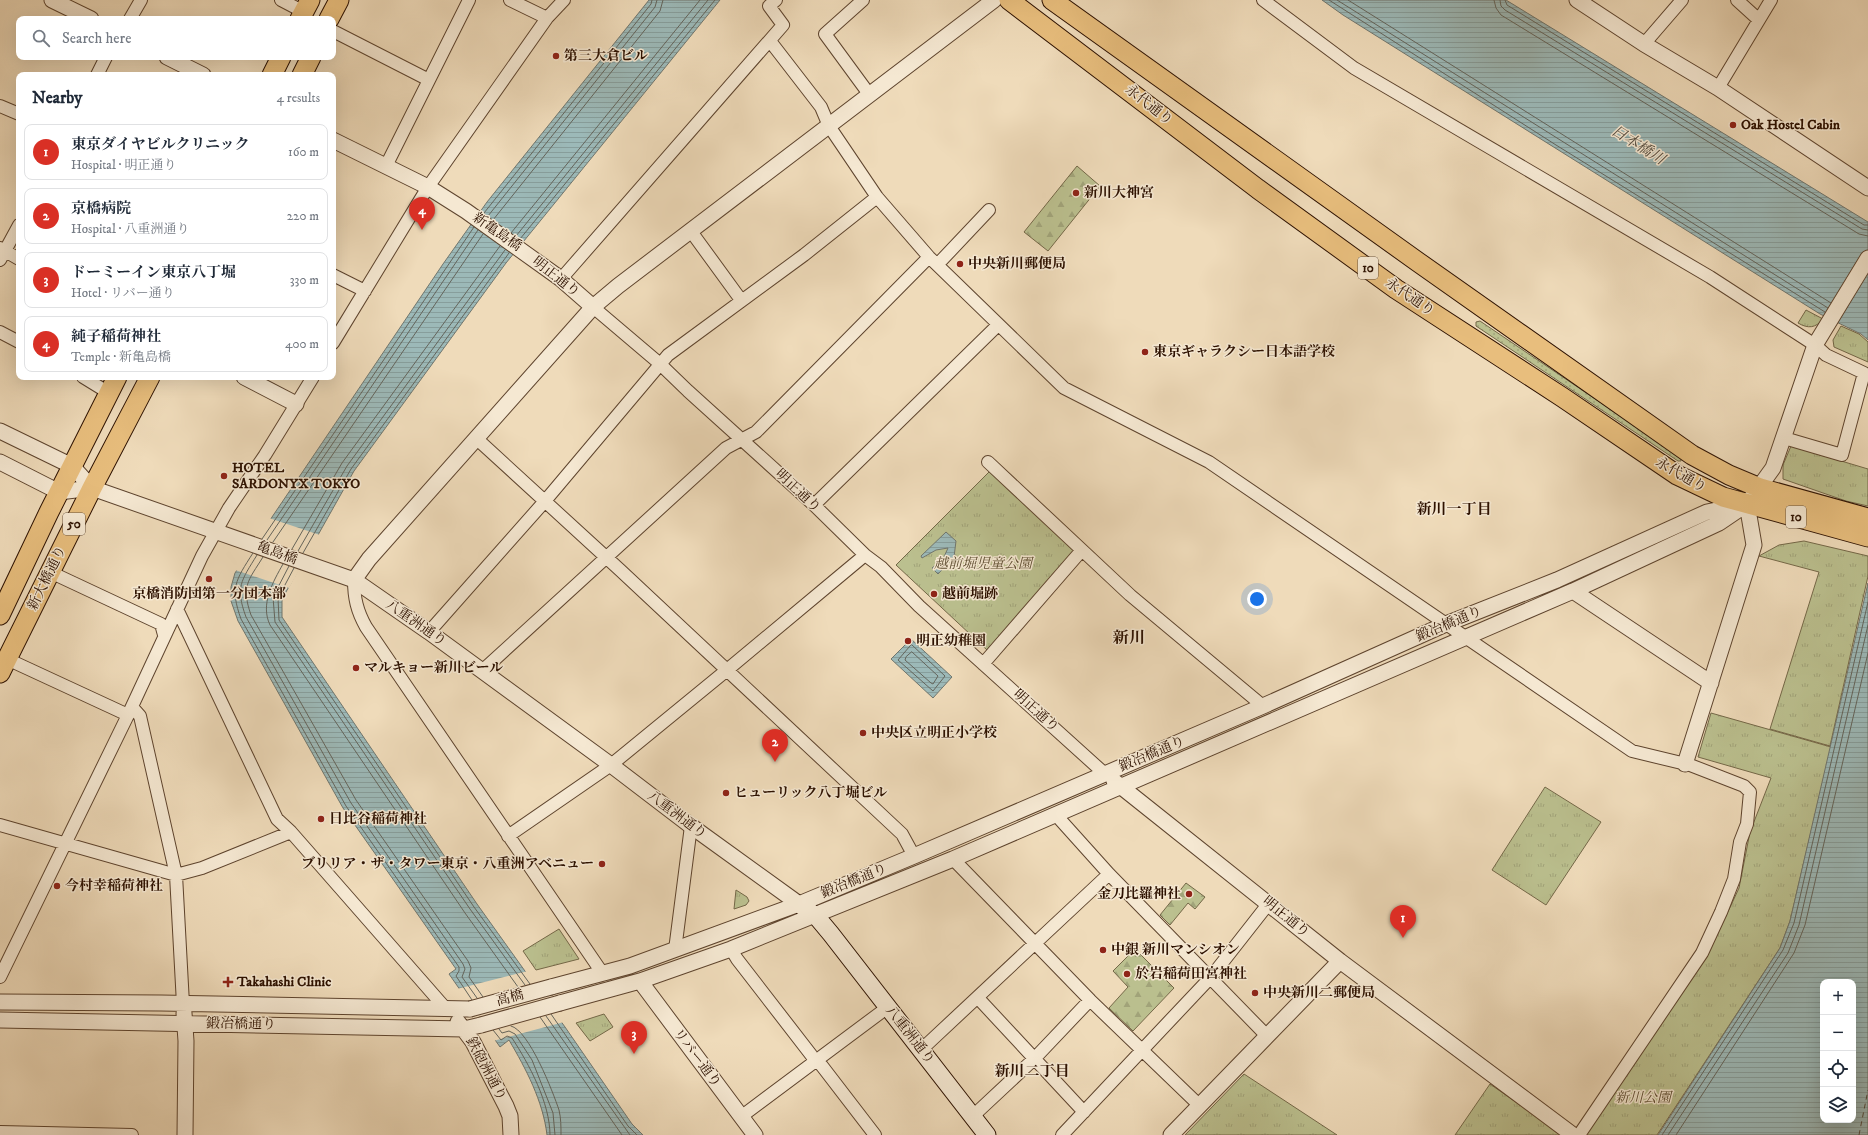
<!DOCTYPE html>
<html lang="en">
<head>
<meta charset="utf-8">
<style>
  body { margin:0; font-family:"IM FELL DW Pica","Noto Serif JP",serif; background:#f6f6f7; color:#1f2937 }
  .controls { position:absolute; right:12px; bottom:12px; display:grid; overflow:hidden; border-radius:8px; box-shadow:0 4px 16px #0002 }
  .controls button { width:36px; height:36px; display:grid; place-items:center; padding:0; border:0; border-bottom:1px solid #e0e1e3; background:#fff; color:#1f2937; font:20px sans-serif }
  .you { position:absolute; left:1257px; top:599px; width:14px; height:14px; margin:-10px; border:3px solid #fff; border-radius:50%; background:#1a73e8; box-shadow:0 0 0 6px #1a73e833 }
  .badge { display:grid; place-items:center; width:26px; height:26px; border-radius:50%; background:#d93025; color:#fff; font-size:13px; font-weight:700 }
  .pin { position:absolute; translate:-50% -33px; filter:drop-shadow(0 1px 2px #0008) }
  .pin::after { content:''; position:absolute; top:21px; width:14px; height:12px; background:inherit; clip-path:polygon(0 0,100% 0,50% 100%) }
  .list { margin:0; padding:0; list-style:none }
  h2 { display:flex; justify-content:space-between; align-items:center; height:52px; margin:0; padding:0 16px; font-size:17px }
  h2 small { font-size:13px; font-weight:400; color:#747a83 }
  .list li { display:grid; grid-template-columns:26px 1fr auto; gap:12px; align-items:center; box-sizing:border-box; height:56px; margin:0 8px 8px; padding:0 8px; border:1px solid #e0e1e3; border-radius:8px }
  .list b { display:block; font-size:15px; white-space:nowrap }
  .list p { margin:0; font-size:13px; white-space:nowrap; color:#747a83 }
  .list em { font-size:13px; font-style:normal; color:#747a83 }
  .icon { flex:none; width:22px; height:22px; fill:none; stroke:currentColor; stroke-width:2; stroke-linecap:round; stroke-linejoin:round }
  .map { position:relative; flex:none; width:1868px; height:1135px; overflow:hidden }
  .search { position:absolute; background:#fff; box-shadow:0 4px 16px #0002; left:16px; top:16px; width:320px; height:44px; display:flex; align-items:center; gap:10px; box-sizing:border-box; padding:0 14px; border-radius:8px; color:#747a83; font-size:15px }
  .panel { position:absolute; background:#fff; box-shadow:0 4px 16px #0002; left:16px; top:72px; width:320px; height:308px; border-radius:8px }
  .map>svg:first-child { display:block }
</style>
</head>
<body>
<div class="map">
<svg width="1868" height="1135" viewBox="0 0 1868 1135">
  <defs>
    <pattern id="grass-dots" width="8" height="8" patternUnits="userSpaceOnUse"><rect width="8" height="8" fill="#bbc08f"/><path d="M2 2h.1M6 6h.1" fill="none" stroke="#a1a47a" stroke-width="1.8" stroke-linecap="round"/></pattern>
    <pattern id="forest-firs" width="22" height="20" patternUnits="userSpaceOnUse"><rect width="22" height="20" fill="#bbc08f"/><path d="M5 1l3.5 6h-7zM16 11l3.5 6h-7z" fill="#a1a47a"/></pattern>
    <pattern id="park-tufts" width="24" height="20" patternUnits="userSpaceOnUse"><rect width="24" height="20" fill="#bbc08f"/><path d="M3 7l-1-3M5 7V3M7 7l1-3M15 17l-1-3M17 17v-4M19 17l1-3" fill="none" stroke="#a1a47a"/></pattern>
    <pattern id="water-rules" width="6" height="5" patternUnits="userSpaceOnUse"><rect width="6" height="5" fill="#9cb9b8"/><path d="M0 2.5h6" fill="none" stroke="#879e9c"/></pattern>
  </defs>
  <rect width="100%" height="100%" fill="#efdbba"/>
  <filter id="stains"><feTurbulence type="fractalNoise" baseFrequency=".005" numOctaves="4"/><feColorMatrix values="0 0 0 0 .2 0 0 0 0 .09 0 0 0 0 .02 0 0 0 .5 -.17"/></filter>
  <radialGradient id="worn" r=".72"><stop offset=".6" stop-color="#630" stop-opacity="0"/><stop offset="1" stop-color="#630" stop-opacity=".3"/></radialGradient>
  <path fill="url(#grass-dots)" stroke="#746848" d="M 1480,321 L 1681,457 L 1681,461 L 1678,461 L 1476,326 L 1476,322 Z"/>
  <path fill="url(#forest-firs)" stroke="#746848" d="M 1077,166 L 1100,186 L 1048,251 L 1024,232 Z
    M 1186,883 L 1205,897 L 1195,909 L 1188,903 L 1170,925 L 1160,915 Z
    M 1135,949 L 1174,988 L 1133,1031 L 1109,1008 L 1128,987 L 1113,971 Z"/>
  <path fill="url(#park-tufts)" stroke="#746848" d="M 1806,310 L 1823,319 C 1816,328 1808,329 1798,323 Z
    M 1841,326 L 1859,334 L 1868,342 L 1868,362 L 1834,347 L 1833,340 Z
    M 1791,446 L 1868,469 L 1868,506 L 1846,501 L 1783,479 L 1783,465 Z
    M 991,470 L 1075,550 L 987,650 L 896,565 Z
    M 1804,541 L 1868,556 L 1868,576 L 1830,746 L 1770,729 L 1819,572 L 1759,556 L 1779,545 Z
    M 1711,713 L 1831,747 L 1790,921 L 1780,948 L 1657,1135 L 1579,1135 L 1726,916 L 1739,888 L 1750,832 L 1771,778 L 1698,757 Z
    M 1545,787 L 1601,822 L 1546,905 L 1492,870 Z
    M 736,890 L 747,897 L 749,901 L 746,905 L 734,909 Z
    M 559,929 L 579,959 L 536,970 L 523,951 Z
    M 604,1014 L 613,1027 L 590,1041 L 576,1023 Z
    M 1244,1074 L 1337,1135 L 1185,1135 Z
    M 1490,1084 L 1563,1135 L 1455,1135 Z"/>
  <path fill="url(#water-rules)" stroke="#70766e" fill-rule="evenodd" d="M 649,0 L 720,0 L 506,263 L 354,471 L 282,599 L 282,617 L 477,904 L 565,1027 L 632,1124 L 643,1135 L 547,1135 C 543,1101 526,1069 509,1040 L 500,1047 L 449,974 L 456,969 L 343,808 L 238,621 L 231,601 L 231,587 L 235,573 L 270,520 L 443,264 L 487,202 Z
    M 1322,0 L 1506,0 L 1868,222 L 1868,340 L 1861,334 L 1820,314 L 1343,15 Z
    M 946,532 L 956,541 L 954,557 L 938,574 L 932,568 L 943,559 L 948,548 L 936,550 L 922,558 L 921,556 Z
    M 1868,583 L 1868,1135 L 1658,1135 L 1780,948 L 1790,921 ZM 1823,982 L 1853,982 L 1853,1120 L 1823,1120 Z
    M 911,639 L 952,677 L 933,698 L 891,659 Z"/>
  <path fill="#efdbba" d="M 269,518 L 320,535 L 289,588 L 235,570 Z
    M 528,971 L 564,1022 L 493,1041 L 457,989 Z"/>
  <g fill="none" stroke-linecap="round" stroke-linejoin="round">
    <path stroke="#64655c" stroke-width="1" d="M 1329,0 L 1556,145 L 1825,312
      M 1337,0 L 1828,308
      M 1348,0 L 1831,303
      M 1494,0 L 1496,8 L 1501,15 L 1859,234 L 1868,236
      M 1500,0 L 1501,6 L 1505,10 L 1862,229 L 1868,230
      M 1505,0 L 1507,5 L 1864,225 L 1868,225
      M 484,213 L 651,4 L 652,0
      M 488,216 L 655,7 L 657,0
      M 493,220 L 660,11 L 663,0
      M 511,233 L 700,0
      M 516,236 L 708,0
      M 520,239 L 715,0
      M 262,539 L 474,227
      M 267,540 L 478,230
      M 273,542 L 483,234
      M 292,549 L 342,463 L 500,246
      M 298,551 L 347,466 L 505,250
      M 253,553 C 235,581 230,588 241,619 L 346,806 L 459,967 L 459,971 L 456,976 L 472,1000
      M 303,553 L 351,469 L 509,253
      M 257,555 C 241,581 235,587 246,617 L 351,803 L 463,964 L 465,969 L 462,977 L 477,998
      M 263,557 C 248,581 241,586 251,615 L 356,800 L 468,961 L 471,968 L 469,977 L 483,997
      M 283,564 C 273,582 260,604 270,625 L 465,913 L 518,987
      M 289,566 L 273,597 L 275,622 L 470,909 L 525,985
      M 294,568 L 278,598 L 279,620 L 474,907 L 530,984
      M 912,645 L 945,676 L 933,691 L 898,660 L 910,646 Z
      M 912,652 L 938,676 L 933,684 L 931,683 L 905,660 L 906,657 Z
      M 551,1014 L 628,1126 L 637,1135
      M 546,1016 L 630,1135
      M 540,1017 L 622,1135
      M 511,1026 C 529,1030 553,1092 559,1110 C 561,1118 561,1127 561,1135
      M 499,1029 L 502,1033 L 509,1031 L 515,1034 L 532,1060 L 553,1113 L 555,1135
      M 493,1030 L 501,1040 L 507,1036 L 512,1038 C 529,1064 550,1103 550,1135
      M 1662,1135 L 1783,950 L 1794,923 L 1868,602
      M 1668,1135 L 1788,953 L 1799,925 L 1868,625
      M 1676,1135 L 1794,953 L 1805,925 L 1868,653"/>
    <path stroke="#544c40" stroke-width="1" stroke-dasharray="5 4" stroke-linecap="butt" d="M 1859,1135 L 1868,1090"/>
    <defs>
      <path id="minor" d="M 281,0 L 304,12
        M 510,0 L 547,18
        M 863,0 L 825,34 L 869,94
        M 1263,0 L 1354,68 L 1710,277 L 1815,345 L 1826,355 L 1864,373 L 1842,455 L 1784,438
        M 1737,0 L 1759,20
        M 130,19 L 141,0
        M 333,31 L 429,80
        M 770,41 L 821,107 L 829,126 L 877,197 L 929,257 L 1064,388 L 1209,462 L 1632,751 L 1690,765 L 1744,786 L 1750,792 L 1747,824 L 1740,842 L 1734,879 L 1721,912 L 1702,953 L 1579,1135
        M 1644,44 L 1682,0
        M 97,75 L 106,57
        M 1718,88 L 1771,0
        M 0,106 L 19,114
        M 386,166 L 469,0
        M 690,230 L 741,300
        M 0,248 L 19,259
        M 0,260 L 19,225
        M 938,264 L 989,210
        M 333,275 L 365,291
        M 561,279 L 783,25 L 769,6 L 776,0
        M 593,307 L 659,363 L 688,391 L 814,505 L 865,555 L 881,567 L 919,606 L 1105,774
        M 0,332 L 19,342
        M 333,343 L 428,187 L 547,18 L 564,0
        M 83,377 L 109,393
        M 477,439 L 620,570 L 902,834 L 914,856
        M 988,462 L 1130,595 L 1263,706
        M 814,505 L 998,325
        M 50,572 L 161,624 L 164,635
        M 354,580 C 354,598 357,611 366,627 L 603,974
        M 177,609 L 277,819 L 291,832 L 447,1010
        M 429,632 L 545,501 L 668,355 L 804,255 L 877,197
        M 983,664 L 1082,550
        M 482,671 L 726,448 L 756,432 L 929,257
        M 132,707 L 140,716 L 176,875 L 183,1004
        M 128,715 L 202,556 L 229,508 L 265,455 L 313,377
        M 1056,815 L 1109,874 L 1267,1036
        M 0,825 L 176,875 L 202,868 L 291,832
        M 508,836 L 611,765 L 727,670 L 865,555
        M 953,859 L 1090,1000 L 1200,1106
        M 731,949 L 737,959 L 812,1056 L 822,1066 L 875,1135
        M 675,950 L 691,826
        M 0,977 L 128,715 L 7,659
        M 978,998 L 1084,1112
        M 922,1049 L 1109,874
        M 742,1116 L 888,1007
        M 973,1116 L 1034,1059 L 1090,1000
        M 0,1132 L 132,1135
        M 1062,1135 L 1211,977 L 1269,903"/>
      <path id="tertiary" d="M 52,0 L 91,19
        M 1577,0 L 1644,44 L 1718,88 L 1868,188
        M 167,57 L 203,75
        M 333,140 L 428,187 L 466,211 L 561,279 L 593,307
        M 244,377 L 296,404
        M 0,431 L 72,466 L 92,488
        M 0,462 L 59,492 L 92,488 L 354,580 L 429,632 L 611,765 L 691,826 L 799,904
        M 354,580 L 369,559 L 593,307 L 618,286 L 994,0
        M 1573,591 L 1711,683
        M 1685,764 L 1754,545 L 1747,504
        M 1114,781 L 1340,961 L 1573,1135
        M 640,981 L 755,1135
        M 551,987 L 630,966 L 799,904 L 914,856 L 1263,706 L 1446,624 L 1557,580 L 1707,512 L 1740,505
        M 0,1002 L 161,1003 L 470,1009
        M 560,1003 L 640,981 L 731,949 L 953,859 L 1573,591 L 1719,523 L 1747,504 L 1773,468 L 1815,345 L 1868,258
        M 184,1013 L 186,1041 L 185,1135
        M 0,1020 L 464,1029 L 481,1025
        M 458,1022 L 473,1042 L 506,1106 L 510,1116 L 511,1135
        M 1171,1135 L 1340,961"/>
      <path id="secondary" d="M 799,904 L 816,916 L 831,934 L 987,1135"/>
      <path id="primary" d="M 1009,0 L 1258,189 L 1396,289 L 1562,397 L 1677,475 L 1723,497 L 1868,537
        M 1052,0 L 1418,262 L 1692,455 L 1729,475 L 1760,488 L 1868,518
        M 300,19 L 310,0
        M 329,19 L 339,0
        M 272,75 L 281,57
        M 302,75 L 311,57
        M 0,615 L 49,512 L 117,377
        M 0,673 L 92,488 L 150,377"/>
    </defs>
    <use href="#minor" stroke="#5e442e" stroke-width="14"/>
    <use href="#tertiary" stroke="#5e442e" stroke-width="17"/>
    <use href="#secondary" stroke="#2d1100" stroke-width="19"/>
    <use href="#primary" stroke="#2d1100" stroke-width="21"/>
    <use href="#minor" stroke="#f5e8d2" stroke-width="12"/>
    <use href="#tertiary" stroke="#f5e8d2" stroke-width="15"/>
    <use href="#secondary" stroke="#f5e8d2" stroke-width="17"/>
    <use href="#primary" stroke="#e8be7d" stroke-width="19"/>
    <defs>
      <path id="tertiary-bridge" d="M 470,1009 L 551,987
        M 481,1025 L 560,1003"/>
    </defs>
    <use href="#tertiary-bridge" stroke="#5e442e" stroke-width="17" stroke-linecap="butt"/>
    <use href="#tertiary-bridge" stroke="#f5e8d2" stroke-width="15"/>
  </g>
  <g fill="#8f2418" stroke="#f5e8d2" stroke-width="1.5">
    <circle cx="556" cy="56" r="4"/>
    <circle cx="1733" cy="125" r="4"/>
    <circle cx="1076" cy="193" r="4"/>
    <circle cx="960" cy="264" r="4"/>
    <circle cx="1145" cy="352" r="4"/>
    <circle cx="224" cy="476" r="4"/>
    <circle cx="209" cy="579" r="4"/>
    <circle cx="934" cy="594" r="4"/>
    <circle cx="908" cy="641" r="4"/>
    <circle cx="356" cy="668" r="4"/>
    <circle cx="863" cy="733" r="4"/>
    <circle cx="726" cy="793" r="4"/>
    <circle cx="321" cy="819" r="4"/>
    <circle cx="602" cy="864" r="4"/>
    <circle cx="57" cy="886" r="4"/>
    <circle cx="1189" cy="894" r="4"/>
    <circle cx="1103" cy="950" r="4"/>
    <circle cx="1127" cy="974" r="4"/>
    <path d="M226 976h4v4h4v4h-4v4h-4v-4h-4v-4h4z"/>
    <circle cx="1255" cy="993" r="4"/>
  </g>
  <g text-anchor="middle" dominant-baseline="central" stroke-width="3" stroke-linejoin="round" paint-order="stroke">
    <g fill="#f5e8d2" stroke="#69523f" stroke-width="1">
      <rect x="1358" y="257" width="20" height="22" rx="3"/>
      <rect x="1786" y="506" width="20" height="22" rx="3"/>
      <rect x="63" y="513" width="22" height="22" rx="3"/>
    </g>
    <g font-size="13" font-weight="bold" fill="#2d1100">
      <text x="1368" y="268">10</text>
      <text x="1796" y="517">10</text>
      <text x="74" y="524">50</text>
    </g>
    <g font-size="14" font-weight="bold" fill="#2d1100" stroke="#f5e8d2" text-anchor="start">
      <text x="564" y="56">第三大倉ビル</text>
      <text x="1741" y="125">Oak Hostel Cabin</text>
      <text x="1084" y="193">新川大神宮</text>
      <text x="968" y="264">中央新川郵便局</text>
      <text x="1153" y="352">東京ギャラクシー日本語学校</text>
      <text x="232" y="468">HOTEL<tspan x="232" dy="16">SARDONYX TOKYO</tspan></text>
      <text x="209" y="594" text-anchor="middle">京橋消防団第一分団本部</text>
      <text x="942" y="594">越前堀跡</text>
      <text x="916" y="641">明正幼稚園</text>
      <text x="364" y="668">マルキョー新川ビール</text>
      <text x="871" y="733">中央区立明正小学校</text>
      <text x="734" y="793">ヒューリック八丁堀ビル</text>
      <text x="329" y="819">日比谷稲荷神社</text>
      <text x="594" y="864" text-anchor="end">ブリリア・ザ・タワー東京・八重洲アベニュー</text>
      <text x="65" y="886">今村幸稲荷神社</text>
      <text x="1181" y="894" text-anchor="end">金刀比羅神社</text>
      <text x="1111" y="950">中銀 新川マンシオン</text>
      <text x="1135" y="974">於岩稲荷田宮神社</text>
      <text x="237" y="982">Takahashi Clinic</text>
      <text x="1263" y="993">中央新川二郵便局</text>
    </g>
    <g font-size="14" fill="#2d1100" stroke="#f5e8d2">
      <text transform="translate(1149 105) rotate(38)">永代通り</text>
      <text transform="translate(497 232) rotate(35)">新亀島橋</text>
      <text transform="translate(556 277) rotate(38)">明正通り</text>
      <text transform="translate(1410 297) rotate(34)">永代通り</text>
      <text transform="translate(1681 475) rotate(30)">永代通り</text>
      <text transform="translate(798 491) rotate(43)">明正通り</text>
      <text transform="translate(277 553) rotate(20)">亀島橋</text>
      <text transform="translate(47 578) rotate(-64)">新大橋通り</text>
      <text transform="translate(416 623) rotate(35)">八重洲通り</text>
      <text transform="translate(1449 624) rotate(-23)">鍛冶橋通り</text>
      <text transform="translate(1036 711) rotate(42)">明正通り</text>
      <text transform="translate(1152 754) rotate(-23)">鍛冶橋通り</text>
      <text transform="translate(677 815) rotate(37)">八重洲通り</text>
      <text transform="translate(854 881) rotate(-22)">鍛冶橋通り</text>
      <text transform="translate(1286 917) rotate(39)">明正通り</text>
      <text transform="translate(510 998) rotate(-15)">高橋</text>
      <text transform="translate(241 1024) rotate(1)">鍛冶橋通り</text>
      <text transform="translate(910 1035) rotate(52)">八重洲通り</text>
      <text transform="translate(697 1058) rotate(53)">リバー通り</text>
      <text transform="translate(486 1069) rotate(62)">鉄砲洲通り</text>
    </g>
    <g font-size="14" font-style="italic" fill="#5f4e32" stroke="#f5e8d2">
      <text x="983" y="564">越前堀児童公園</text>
      <text x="1643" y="1098">新川公園</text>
    </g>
    <g font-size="15" font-style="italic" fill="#544c40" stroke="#f5e8d2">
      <text transform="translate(1638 145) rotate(32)">日本橋川</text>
    </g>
    <g font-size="15" font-weight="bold" fill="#2d1100" stroke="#f5e8d2">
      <text x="1454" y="509">新川一丁目</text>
      <text x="1032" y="1071">新川二丁目</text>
    </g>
    <g font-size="16" font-weight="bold" fill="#2d1100" stroke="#f5e8d2">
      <text x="1129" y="638">新川</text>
    </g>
  </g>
  <rect width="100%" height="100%" filter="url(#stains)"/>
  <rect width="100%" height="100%" fill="url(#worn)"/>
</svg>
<div class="controls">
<button>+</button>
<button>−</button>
<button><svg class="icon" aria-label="locate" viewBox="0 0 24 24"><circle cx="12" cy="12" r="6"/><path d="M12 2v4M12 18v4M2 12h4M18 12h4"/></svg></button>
<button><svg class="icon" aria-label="layers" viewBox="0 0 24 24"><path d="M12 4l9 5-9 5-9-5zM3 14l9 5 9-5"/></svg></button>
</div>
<div class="you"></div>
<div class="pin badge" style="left:1403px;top:938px">1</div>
<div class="pin badge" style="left:775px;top:762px">2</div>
<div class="pin badge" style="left:634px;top:1054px">3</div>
<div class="pin badge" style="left:422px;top:230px">4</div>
<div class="search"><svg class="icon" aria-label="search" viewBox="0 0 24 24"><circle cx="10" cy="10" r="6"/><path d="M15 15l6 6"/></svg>Search here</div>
<section class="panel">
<h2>Nearby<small>4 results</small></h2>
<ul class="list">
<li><span class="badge">1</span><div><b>東京ダイヤビルクリニック</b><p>Hospital · 明正通り</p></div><em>160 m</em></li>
<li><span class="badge">2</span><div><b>京橋病院</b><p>Hospital · 八重洲通り</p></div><em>220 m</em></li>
<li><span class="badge">3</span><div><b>ドーミーイン東京八丁堀</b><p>Hotel · リバー通り</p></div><em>330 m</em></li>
<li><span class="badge">4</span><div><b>純子稲荷神社</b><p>Temple · 新亀島橋</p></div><em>400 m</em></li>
</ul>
</section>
</div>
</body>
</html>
